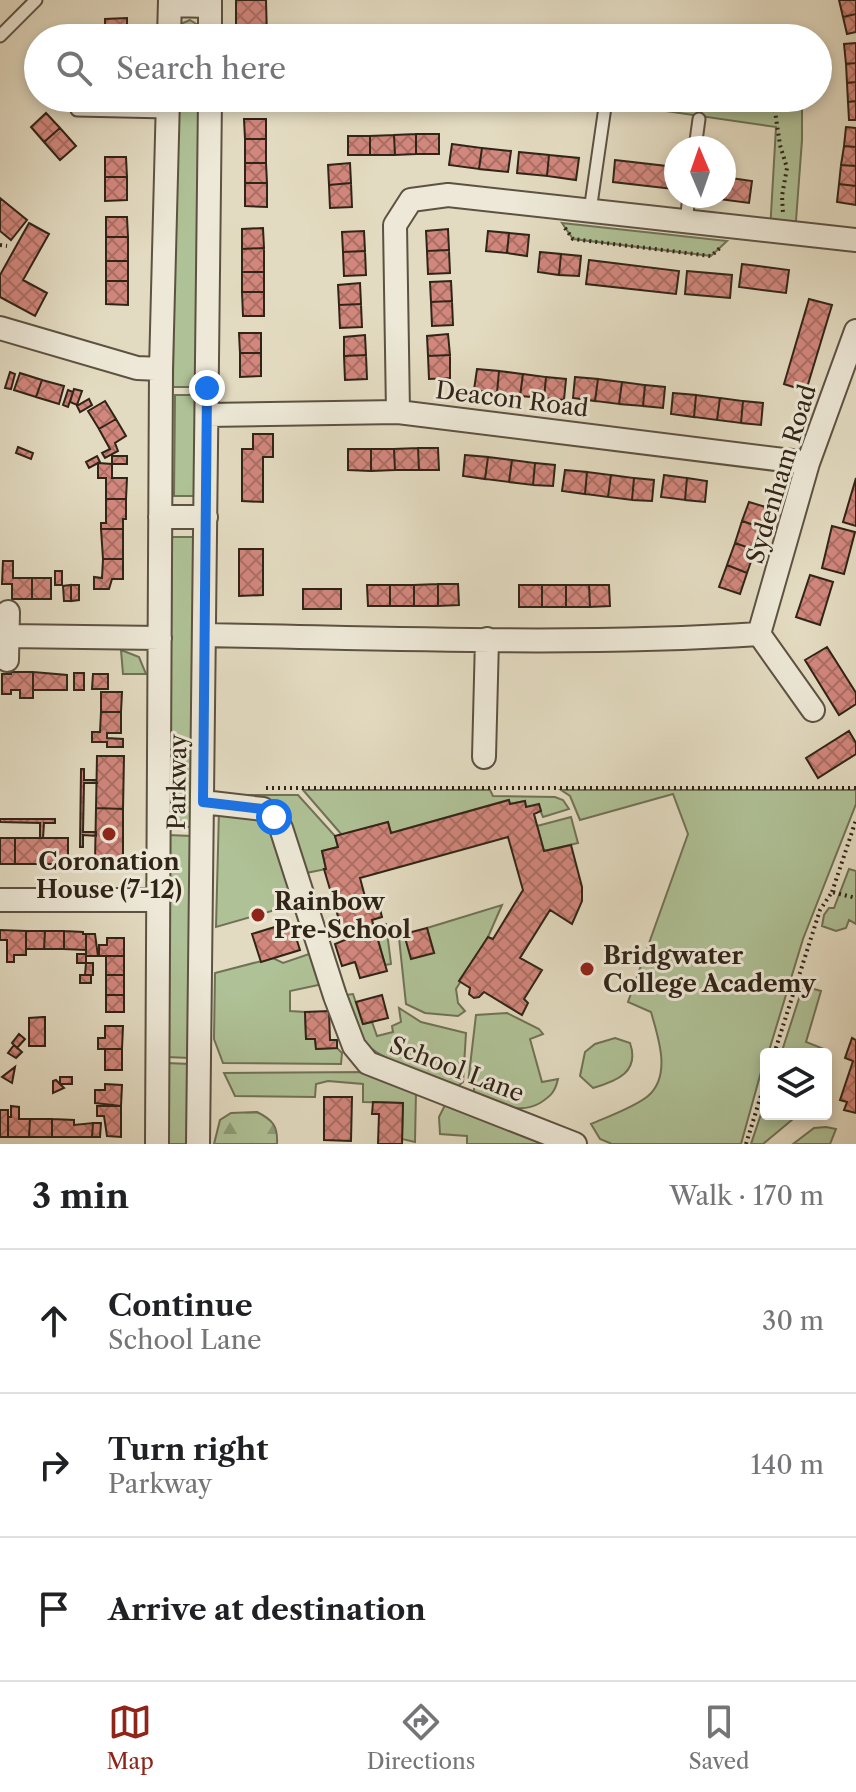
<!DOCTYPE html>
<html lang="en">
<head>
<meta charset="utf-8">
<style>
  body { margin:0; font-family:"Libre Caslon Text",serif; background:#f2f2f2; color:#202124 }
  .controls { position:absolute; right:24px; bottom:24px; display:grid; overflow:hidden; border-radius:8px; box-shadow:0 4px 12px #0003 }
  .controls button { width:72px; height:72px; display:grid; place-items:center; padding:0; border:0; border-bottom:2px solid #e0e0e0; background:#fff; color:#202124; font:40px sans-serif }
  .compass { position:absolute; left:664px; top:136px; width:72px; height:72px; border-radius:50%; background:#fff; box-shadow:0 4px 12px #0003; rotate:358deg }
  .stop { position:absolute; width:24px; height:24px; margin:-18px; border:6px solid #1a73e8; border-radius:50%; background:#fff }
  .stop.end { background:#1a73e8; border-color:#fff; box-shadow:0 2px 8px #0008 }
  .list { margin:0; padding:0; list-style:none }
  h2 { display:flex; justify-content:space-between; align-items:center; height:104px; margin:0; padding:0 32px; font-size:34px }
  h2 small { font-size:26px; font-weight:400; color:#757577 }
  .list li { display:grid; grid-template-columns:52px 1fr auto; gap:24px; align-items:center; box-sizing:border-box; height:144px; padding:0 32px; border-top:2px solid #e0e0e0 }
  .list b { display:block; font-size:30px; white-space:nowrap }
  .list p { margin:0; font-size:26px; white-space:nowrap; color:#757577 }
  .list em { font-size:26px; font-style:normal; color:#757577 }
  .icon { flex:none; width:44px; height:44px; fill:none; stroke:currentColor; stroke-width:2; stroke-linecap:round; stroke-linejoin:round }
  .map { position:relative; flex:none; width:856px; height:1144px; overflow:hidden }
  .search { position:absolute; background:#fff; box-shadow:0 4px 12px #0003; left:24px; right:24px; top:24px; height:88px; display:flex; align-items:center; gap:20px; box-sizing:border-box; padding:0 28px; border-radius:44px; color:#757577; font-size:30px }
  .sheet { height:536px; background:#fff }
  nav { display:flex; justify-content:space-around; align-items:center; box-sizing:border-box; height:112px; border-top:2px solid #e0e0e0; background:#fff; font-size:22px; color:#757577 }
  nav a { display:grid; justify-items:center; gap:4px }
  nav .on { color:#8f2418 }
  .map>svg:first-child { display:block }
</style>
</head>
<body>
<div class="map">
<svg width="856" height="1144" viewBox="0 0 856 1144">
  <defs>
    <pattern id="forest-firs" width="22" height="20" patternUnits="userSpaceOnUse" patternTransform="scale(2)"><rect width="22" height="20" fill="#afc196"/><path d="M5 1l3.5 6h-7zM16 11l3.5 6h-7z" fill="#8f9d79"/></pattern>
    <pattern id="building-cross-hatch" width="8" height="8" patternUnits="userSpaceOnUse" patternTransform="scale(2)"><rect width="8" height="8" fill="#d2877d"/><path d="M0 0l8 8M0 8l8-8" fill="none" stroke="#ab6e65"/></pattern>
  </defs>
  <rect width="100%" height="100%" fill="#e3dbc1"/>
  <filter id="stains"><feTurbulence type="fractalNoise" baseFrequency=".0025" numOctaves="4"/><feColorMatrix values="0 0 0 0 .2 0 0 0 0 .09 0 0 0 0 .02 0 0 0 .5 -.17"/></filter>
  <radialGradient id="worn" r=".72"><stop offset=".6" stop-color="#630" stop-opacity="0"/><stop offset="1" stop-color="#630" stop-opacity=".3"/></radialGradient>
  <path fill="#afc196" stroke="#707256" stroke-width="2" d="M 190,20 L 201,27 L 201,38 L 176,38 L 176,26 Z
    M 175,98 L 200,98 L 198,387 L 173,387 Z
    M 611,98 L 802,98 L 802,140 L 795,234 L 770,231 L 776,127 L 610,103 Z
    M 562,223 L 727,241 L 711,256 L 573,239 Z
    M 175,395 L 198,395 L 196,496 L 174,496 Z
    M 172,537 L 195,537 L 192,827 L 169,827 Z
    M 121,650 L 139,657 L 146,674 L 123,674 Z
    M 303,790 L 490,790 L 493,796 L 555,797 L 563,800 L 569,809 L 543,817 L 538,805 L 526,807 L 525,801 L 510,804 L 508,800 L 391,833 L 388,822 L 342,835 Z
    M 561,790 L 856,790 L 856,804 L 803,939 L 768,1054 L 766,1054 L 741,1144 L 612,1144 L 600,1139 L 591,1124 C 607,1117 635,1107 648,1096 C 672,1075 658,1037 651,1012 L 628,1002 L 688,834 L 673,794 L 580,820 L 570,796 Z
    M 246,795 L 298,795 L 335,836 L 338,847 L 322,851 L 326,869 L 306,873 L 291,824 L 281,812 L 245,799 Z
    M 219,810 L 262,818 L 270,826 L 296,904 L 216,927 Z
    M 571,817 L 578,843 L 544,851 L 537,826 Z
    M 168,835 L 192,836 L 190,1058 L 166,1057 Z
    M 849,869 L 856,871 L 856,924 L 849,920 L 846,928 L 836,931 L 822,926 L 824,915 L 829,908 L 834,908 Z
    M 502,905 L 488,937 L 456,989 L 458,1003 L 465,1011 L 458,1016 L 425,1013 L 406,1004 L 399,938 L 404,934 L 434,952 L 427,928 Z
    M 386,924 L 391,964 L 385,965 L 375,928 Z
    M 312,953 L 323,984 L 290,991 L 290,1011 L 305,1012 L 306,1039 L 315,1039 L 316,1049 L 337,1048 L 342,1053 L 341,1064 L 223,1063 L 214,1039 L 215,973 L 273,958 L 283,963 Z
    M 803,986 L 821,991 L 806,1042 L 824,1049 L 822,1054 L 781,1054 Z
    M 353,994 L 363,1024 L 372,1022 L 377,1036 L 393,1032 L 392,1026 L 401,1022 L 399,1008 L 421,1022 L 466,1033 L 463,1082 L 458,1086 C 434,1078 374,1059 361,1038 C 354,1025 350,1009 345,995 Z
    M 507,1013 L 539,1029 L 543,1034 L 530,1039 L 542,1082 L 558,1079 C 555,1092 551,1096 540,1103 C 518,1116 496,1102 474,1094 L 474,1085 L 468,1083 L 476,1015 Z
    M 615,1038 L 630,1043 C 640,1072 617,1081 593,1088 L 580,1076 L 585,1052 L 595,1044 Z
    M 166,1063 L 190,1064 L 189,1144 L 165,1144 Z
    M 368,1072 L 416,1091 L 415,1142 L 402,1139 L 403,1103 L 363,1102 L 363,1084 L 328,1081 L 316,1084 L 315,1097 L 235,1096 L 224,1073 Z
    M 766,1099 L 766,1114 L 799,1114 L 763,1144 L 751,1144 Z
    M 446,1103 L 547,1144 L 467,1144 L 467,1136 L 440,1134 L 439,1117 Z
    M 826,1127 L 836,1129 L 830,1144 L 793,1144 L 814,1128 Z"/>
  <path fill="url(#forest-firs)" stroke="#707256" stroke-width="2" d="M 257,1112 C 273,1120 278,1126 277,1144 L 214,1144 L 220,1120 L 231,1113 Z"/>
  <path fill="url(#building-cross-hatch)" stroke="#302417" stroke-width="2" d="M 236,0 L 266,0 L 267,38 L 236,38 Z
    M 839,0 L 856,0 L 856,14 L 843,17 Z
    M 856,14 L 856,32 L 847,34 L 843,17 Z
    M 127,18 L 127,38 L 105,38 L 105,19 Z
    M 856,43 L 856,63 L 846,64 L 844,44 Z
    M 856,63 L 856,82 L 847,83 L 846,64 Z
    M 38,78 L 38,95 L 30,86 Z
    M 856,82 L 856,101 L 848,102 L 847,83 Z
    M 243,98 L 265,98 L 265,102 L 243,102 Z
    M 856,101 L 856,120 L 849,120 L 848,102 Z
    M 46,113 L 60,128 L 44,142 L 31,127 Z
    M 244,119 L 266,119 L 266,139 L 245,139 Z
    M 846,127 L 856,128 L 856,147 L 844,146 Z
    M 60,128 L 76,146 L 60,160 L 44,142 Z
    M 416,134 L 416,154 L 395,155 L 394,135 Z
    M 416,134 L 439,134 L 439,154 L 416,154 Z
    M 394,135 L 395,155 L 370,155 L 370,136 Z
    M 348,136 L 370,136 L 370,155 L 348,155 Z
    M 245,139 L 266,139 L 266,163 L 245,163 Z
    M 452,144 L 482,148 L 479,169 L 449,165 Z
    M 844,146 L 856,147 L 856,166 L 841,165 Z
    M 482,148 L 511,151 L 508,172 L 479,169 Z
    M 519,152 L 549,155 L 547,176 L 517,173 Z
    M 549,155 L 579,158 L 576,180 L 547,176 Z
    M 105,157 L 126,157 L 127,177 L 105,177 Z
    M 615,160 L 675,167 L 673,189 L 613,182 Z
    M 245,163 L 266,163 L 267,183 L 245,183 Z
    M 350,163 L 351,183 L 329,185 L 328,165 Z
    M 841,165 L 856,166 L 856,186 L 839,184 Z
    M 105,177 L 127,177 L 127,200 L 105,201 Z
    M 724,177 L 752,181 L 749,203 L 704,197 L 724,196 Z
    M 245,183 L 267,183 L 267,207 L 245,206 Z
    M 351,183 L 352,207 L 330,208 L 329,185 Z
    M 839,184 L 856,186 L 856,205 L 837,202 Z
    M 0,198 L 27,220 L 11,240 L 0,231 Z
    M 106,217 L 127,217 L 128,237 L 106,237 Z
    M 29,223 L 49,234 L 23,280 L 47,293 L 35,316 L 0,297 L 0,275 Z
    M 263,228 L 264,248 L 242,249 L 242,229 Z
    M 448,229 L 449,250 L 427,251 L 426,231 Z
    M 364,231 L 365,251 L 343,252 L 342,232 Z
    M 488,231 L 509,233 L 507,253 L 486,251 Z
    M 509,233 L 529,235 L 527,256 L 507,253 Z
    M 106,237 L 128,237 L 128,261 L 106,261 Z
    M 264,248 L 264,272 L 242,272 L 242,249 Z
    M 449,250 L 450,273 L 428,274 L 427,251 Z
    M 365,251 L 366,275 L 344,276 L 343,252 Z
    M 540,252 L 561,254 L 559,275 L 538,272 Z
    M 561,254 L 581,256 L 579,276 L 559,275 Z
    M 589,260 L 679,271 L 676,294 L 586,284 Z
    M 106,261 L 128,261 L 128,281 L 106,281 Z
    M 742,264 L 789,270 L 786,293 L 739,287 Z
    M 687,271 L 732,275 L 730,298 L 685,294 Z
    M 242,272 L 264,272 L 264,292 L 242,292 Z
    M 106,281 L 128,281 L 128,305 L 106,304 Z
    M 451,281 L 452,301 L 431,302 L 430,282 Z
    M 360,283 L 361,304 L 339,305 L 338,285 Z
    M 242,292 L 264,292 L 264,316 L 243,316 Z
    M 809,299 L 832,305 L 806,391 L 784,384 Z
    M 452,301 L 453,325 L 432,326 L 431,302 Z
    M 361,304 L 362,327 L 340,328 L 339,305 Z
    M 239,333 L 261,333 L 261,353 L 240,353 Z
    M 448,334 L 450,355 L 428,356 L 427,336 Z
    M 365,335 L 366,355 L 344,356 L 344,337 Z
    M 240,353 L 261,353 L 261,376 L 240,377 Z
    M 366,355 L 367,379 L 345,380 L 344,356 Z
    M 450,355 L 450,378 L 429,379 L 428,356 Z
    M 477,369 L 499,371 L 497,393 L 474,390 Z
    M 499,371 L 523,374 L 520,396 L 497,393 Z
    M 10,372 L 15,374 L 11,389 L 5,388 Z
    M 20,373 L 42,380 L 36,397 L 14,390 Z
    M 523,374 L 546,377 L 544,398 L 520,396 Z
    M 546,377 L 566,379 L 564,400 L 544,398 Z
    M 575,377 L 598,379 L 595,401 L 573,398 Z
    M 598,379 L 622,382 L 619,404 L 595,401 Z
    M 42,380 L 64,386 L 59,404 L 36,397 Z
    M 622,382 L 645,385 L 643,406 L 619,404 Z
    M 645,385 L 665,387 L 663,408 L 643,406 Z
    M 74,389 L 82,391 L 77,405 L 70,402 Z
    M 68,390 L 73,392 L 68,407 L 63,405 Z
    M 673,393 L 696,395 L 694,417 L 671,414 Z
    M 696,395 L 720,398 L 717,420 L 694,417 Z
    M 720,398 L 743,401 L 741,423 L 717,420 Z
    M 89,399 L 92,405 L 80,412 L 77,406 Z
    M 105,401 L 116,419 L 99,429 L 88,411 Z
    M 743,401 L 763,403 L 761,425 L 741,423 Z
    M 116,419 L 126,436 L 115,443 L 118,451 L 105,458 L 102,453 L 110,449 L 99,429 Z
    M 253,434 L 273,434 L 273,457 L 263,457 L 263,502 L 242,501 L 242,449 L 253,449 Z
    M 18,447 L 33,453 L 31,459 L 16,453 Z
    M 418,448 L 419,470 L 395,470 L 394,449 Z
    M 418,448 L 438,448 L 439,470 L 419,470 Z
    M 348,449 L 371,449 L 371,471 L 348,470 Z
    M 371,449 L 394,449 L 395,470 L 371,471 Z
    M 465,455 L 488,457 L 485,479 L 463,476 Z
    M 97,456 L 100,462 L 89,468 L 86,462 Z
    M 112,456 L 127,456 L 127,464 L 112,464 Z
    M 488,457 L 512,460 L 509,482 L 485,479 Z
    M 512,460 L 535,463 L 533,485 L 509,482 Z
    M 98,463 L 112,464 L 112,478 L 127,478 L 126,499 L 106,499 L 106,478 L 98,478 Z
    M 535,463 L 555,465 L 553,486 L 533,485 Z
    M 565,470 L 587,472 L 585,494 L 562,491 Z
    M 587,472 L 611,475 L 608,497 L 585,494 Z
    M 611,475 L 634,478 L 632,500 L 608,497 Z
    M 664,475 L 687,478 L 685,500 L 661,497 Z
    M 634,478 L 654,480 L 652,501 L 632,500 Z
    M 687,478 L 707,481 L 705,502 L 685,500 Z
    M 856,478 L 856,526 L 843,522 Z
    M 106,499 L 126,499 L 126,519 L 123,519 L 123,529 L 101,529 L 101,523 L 106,523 Z
    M 749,502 L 769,508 L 763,528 L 742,521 Z
    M 742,521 L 763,528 L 755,550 L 735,543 Z
    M 832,526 L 855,532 L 844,574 L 822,568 Z
    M 101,529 L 123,529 L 123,559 L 103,559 Z
    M 735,543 L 755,550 L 747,573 L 727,565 Z
    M 239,549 L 263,549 L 263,595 L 239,596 Z
    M 103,559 L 123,559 L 123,579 L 112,579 L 109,589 L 94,589 L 94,577 L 102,578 Z
    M 3,561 L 13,561 L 13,578 L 32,578 L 32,599 L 12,599 L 12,584 L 2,584 Z
    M 727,565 L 747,573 L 740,594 L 719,587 Z
    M 55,571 L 62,571 L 62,585 L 55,585 Z
    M 810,575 L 833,582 L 820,625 L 796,617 Z
    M 32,578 L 51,578 L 51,599 L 32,599 Z
    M 438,584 L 438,606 L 414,606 L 414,585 Z
    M 438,584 L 458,584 L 459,605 L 438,606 Z
    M 71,585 L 79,585 L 79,600 L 71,601 Z
    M 71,585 L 71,601 L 64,601 L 63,586 Z
    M 367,585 L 390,585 L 390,606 L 368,606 Z
    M 390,585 L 414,585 L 414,606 L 390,606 Z
    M 519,585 L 542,585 L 542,607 L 519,607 Z
    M 542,585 L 566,585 L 566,607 L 542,607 Z
    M 566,585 L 589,585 L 590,607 L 566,607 Z
    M 589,585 L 609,585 L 610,606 L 590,607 Z
    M 303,589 L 341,589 L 341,609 L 303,609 Z
    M 827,647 L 856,693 L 856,704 L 839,715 L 805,660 Z
    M 11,672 L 33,672 L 33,698 L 20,698 L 20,690 L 11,690 L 11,694 L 2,694 L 2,674 L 11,674 Z
    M 33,672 L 67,675 L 67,690 L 33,690 Z
    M 74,673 L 84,673 L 84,690 L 74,690 Z
    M 93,674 L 108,674 L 108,689 L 92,689 Z
    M 101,692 L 122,692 L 121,712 L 101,712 Z
    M 101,712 L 121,712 L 121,733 L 107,733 L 107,738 L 123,739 L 123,747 L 107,747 L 107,742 L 92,742 L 92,732 L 100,732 Z
    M 849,731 L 856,743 L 856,754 L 818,778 L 806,758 Z
    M 97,756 L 124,756 L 123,809 L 96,808 Z
    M 81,769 L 84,769 L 84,780 L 96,780 L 97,783 L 84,783 L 83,832 L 96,832 L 96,836 L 83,835 L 83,847 L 80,847 Z
    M 509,800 L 510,804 L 525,801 L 526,807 L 539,804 L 541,811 L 534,814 L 544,851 L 571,845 L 582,887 L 582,901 L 572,924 L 550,910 L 520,958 L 542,970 L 524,999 L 528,1003 L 522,1015 L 484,992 L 479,997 L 474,998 L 469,994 L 470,988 L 459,981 L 488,937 L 493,939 L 523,890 L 508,837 L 360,878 L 367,904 L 378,901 L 382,917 L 372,920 L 387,971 L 360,978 L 355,962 L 342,966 L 335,944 L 345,940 L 324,869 L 326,869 L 322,851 L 338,847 L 335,836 L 388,822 L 391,833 Z
    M 96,808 L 123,809 L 123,862 L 95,862 Z
    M 0,819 L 55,819 L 55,823 L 44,823 L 43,838 L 40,838 L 40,823 L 0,822 Z
    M 0,838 L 15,838 L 15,864 L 0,864 Z
    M 15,838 L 68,838 L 68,864 L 15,864 Z
    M 291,922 L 300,950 L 261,962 L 252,934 Z
    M 427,928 L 434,953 L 411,959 L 404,934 Z
    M 0,930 L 26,931 L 26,955 L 14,955 L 14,962 L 7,962 L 7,940 L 0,940 Z
    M 26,931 L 45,931 L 44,949 L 26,949 Z
    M 45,931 L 64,931 L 64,949 L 44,949 Z
    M 64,931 L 83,932 L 83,934 L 86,934 L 86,950 L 64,949 Z
    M 86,934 L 95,934 L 98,956 L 86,956 Z
    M 107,938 L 124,938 L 124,956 L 99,956 L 99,945 L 107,945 Z
    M 77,954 L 86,954 L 86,963 L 77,963 Z
    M 106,956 L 124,956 L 124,975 L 106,975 Z
    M 86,963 L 93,963 L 93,975 L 85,975 Z
    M 80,975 L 91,975 L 91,983 L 80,983 Z
    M 106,975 L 124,975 L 124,995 L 106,995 Z
    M 106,995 L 124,995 L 124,1012 L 106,1012 Z
    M 382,995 L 388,1018 L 363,1024 L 356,1002 Z
    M 329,1011 L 330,1040 L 337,1040 L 337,1048 L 316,1049 L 315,1039 L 306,1039 L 305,1012 Z
    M 43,1017 L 45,1017 L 45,1046 L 29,1046 L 29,1018 Z
    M 105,1026 L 123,1026 L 122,1049 L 98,1049 L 98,1038 L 105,1038 Z
    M 19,1034 L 25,1039 L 17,1048 L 12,1043 Z
    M 852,1038 L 856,1040 L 856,1113 L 844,1110 L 847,1102 L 840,1100 L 853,1061 L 845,1058 Z
    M 14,1045 L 22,1052 L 16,1058 L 8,1053 Z
    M 105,1049 L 122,1049 L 122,1070 L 105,1070 Z
    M 15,1067 L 12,1083 L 2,1077 Z
    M 60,1077 L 72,1077 L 72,1084 L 60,1084 Z
    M 56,1080 L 64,1088 L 53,1093 L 53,1081 Z
    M 105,1084 L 122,1085 L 121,1106 L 95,1103 L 95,1090 L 105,1090 Z
    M 324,1097 L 352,1097 L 351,1141 L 324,1140 Z
    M 373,1102 L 403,1103 L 402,1144 L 378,1144 L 379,1114 L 372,1114 Z
    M 11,1106 L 19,1107 L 19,1119 L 30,1119 L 29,1137 L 8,1137 L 8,1117 L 11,1117 Z
    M 97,1106 L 121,1106 L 121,1137 L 107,1136 L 104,1116 L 97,1116 Z
    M 0,1110 L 8,1110 L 8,1137 L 0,1137 Z
    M 30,1119 L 52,1119 L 52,1137 L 29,1137 Z
    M 52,1119 L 74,1120 L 74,1125 L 93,1123 L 92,1137 L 52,1137 Z
    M 93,1123 L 101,1123 L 100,1137 L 92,1137 Z"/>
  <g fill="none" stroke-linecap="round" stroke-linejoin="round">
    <defs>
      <path id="service" d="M 0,36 L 36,0
        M 77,110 L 168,112
        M 695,148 L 699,119
        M 590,211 L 605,107
        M 686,222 L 689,196"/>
      <path id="minor" d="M 170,5 L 210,6
        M 169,38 L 170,0
        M 210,38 L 210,0
        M 0,328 L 137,368 L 161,369
        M 398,412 L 395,225 L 411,200 L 448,195 L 856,240
        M 207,415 L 398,412 L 808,463
        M 160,517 L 206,517
        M 759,634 L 808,463 L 856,331
        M 759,634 L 813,710
        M 205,635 C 390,638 576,646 759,634
        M 8,636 L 160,638
        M 7,660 L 8,612
        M 484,757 L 487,639
        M 203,802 L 263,809 L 274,817 L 281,828 L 335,996 L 354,1046 L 368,1063 L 575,1144
        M 0,900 L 158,900
        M 157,1144 L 161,369 L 168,98
        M 198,1144 L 210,98"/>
    </defs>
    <use href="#service" stroke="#5d5242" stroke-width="15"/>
    <use href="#minor" stroke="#5d5242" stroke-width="26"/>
    <path stroke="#302417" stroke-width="4" stroke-dasharray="2 4" stroke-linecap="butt" d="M 680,98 L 691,109
      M 773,98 L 780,145 L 787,168 L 782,196 L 783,214
      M 711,109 L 719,106 L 724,98
      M 565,228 L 573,239 L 711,256 L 722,246
      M 0,245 L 7,246
      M 266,788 L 856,788
      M 832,892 L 856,820
      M 774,1054 L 820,910 L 832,892 L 856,898
      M 746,1144 L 766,1079"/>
    <use href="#service" stroke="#ede8d7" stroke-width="11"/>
    <use href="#minor" stroke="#ede8d7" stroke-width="22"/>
  </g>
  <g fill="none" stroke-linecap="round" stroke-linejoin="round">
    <path stroke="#1a73e8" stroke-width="10" d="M 207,388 L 203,802 L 263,809 L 274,817"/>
  </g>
  <g fill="#8f2418" stroke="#ede8d7" stroke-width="3">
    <circle cx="109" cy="834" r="8"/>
    <circle cx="258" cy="915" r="8"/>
    <circle cx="587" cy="969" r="8"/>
  </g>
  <g text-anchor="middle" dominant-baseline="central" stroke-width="6" stroke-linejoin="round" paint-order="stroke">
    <g font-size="24" fill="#302417" stroke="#ede8d7">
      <text transform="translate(512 399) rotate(7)">Deacon Road</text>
      <text transform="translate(781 474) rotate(-73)">Sydenham Road</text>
      <text transform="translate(177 782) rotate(-89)">Parkway</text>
      <text transform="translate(457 1069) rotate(21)">School Lane</text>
    </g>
    <g font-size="24" font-weight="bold" fill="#302417" stroke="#ede8d7" text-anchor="start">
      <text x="109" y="861" text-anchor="middle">Coronation<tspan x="109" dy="28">House (7-12)</tspan></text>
      <text x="274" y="901">Rainbow<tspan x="274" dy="28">Pre-School</tspan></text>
      <text x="603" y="955">Bridgwater<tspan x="603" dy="28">College Academy</tspan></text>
    </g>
  </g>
  <rect width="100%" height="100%" filter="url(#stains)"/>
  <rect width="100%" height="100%" fill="url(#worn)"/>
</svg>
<div class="controls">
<button><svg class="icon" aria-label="layers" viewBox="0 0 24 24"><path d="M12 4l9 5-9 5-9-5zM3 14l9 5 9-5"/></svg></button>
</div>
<svg class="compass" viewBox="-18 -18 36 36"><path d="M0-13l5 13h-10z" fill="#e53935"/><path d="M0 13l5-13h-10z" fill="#757577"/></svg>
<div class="stop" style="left:274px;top:817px"></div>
<div class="stop end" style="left:207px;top:388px"></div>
<div class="search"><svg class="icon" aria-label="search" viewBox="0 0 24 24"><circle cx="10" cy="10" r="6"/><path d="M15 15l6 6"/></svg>Search here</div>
</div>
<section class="sheet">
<h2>3 min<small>Walk · 170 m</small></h2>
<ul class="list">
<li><svg class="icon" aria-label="ahead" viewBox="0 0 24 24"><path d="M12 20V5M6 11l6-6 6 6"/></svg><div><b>Continue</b><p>School Lane</p></div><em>30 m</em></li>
<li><svg class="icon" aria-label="right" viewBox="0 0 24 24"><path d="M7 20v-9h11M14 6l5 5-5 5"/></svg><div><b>Turn right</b><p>Parkway</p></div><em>140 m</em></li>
<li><svg class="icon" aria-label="arrive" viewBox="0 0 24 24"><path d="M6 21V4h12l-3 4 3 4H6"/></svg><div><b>Arrive at destination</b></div></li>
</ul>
</section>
<nav>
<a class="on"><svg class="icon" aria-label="map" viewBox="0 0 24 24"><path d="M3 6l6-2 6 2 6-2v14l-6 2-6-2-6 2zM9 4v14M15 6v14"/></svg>Map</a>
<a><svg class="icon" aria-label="directions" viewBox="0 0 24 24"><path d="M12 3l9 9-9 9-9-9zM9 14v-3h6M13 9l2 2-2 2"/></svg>Directions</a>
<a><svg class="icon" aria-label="saved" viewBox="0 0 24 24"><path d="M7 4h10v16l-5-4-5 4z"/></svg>Saved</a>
</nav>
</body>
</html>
